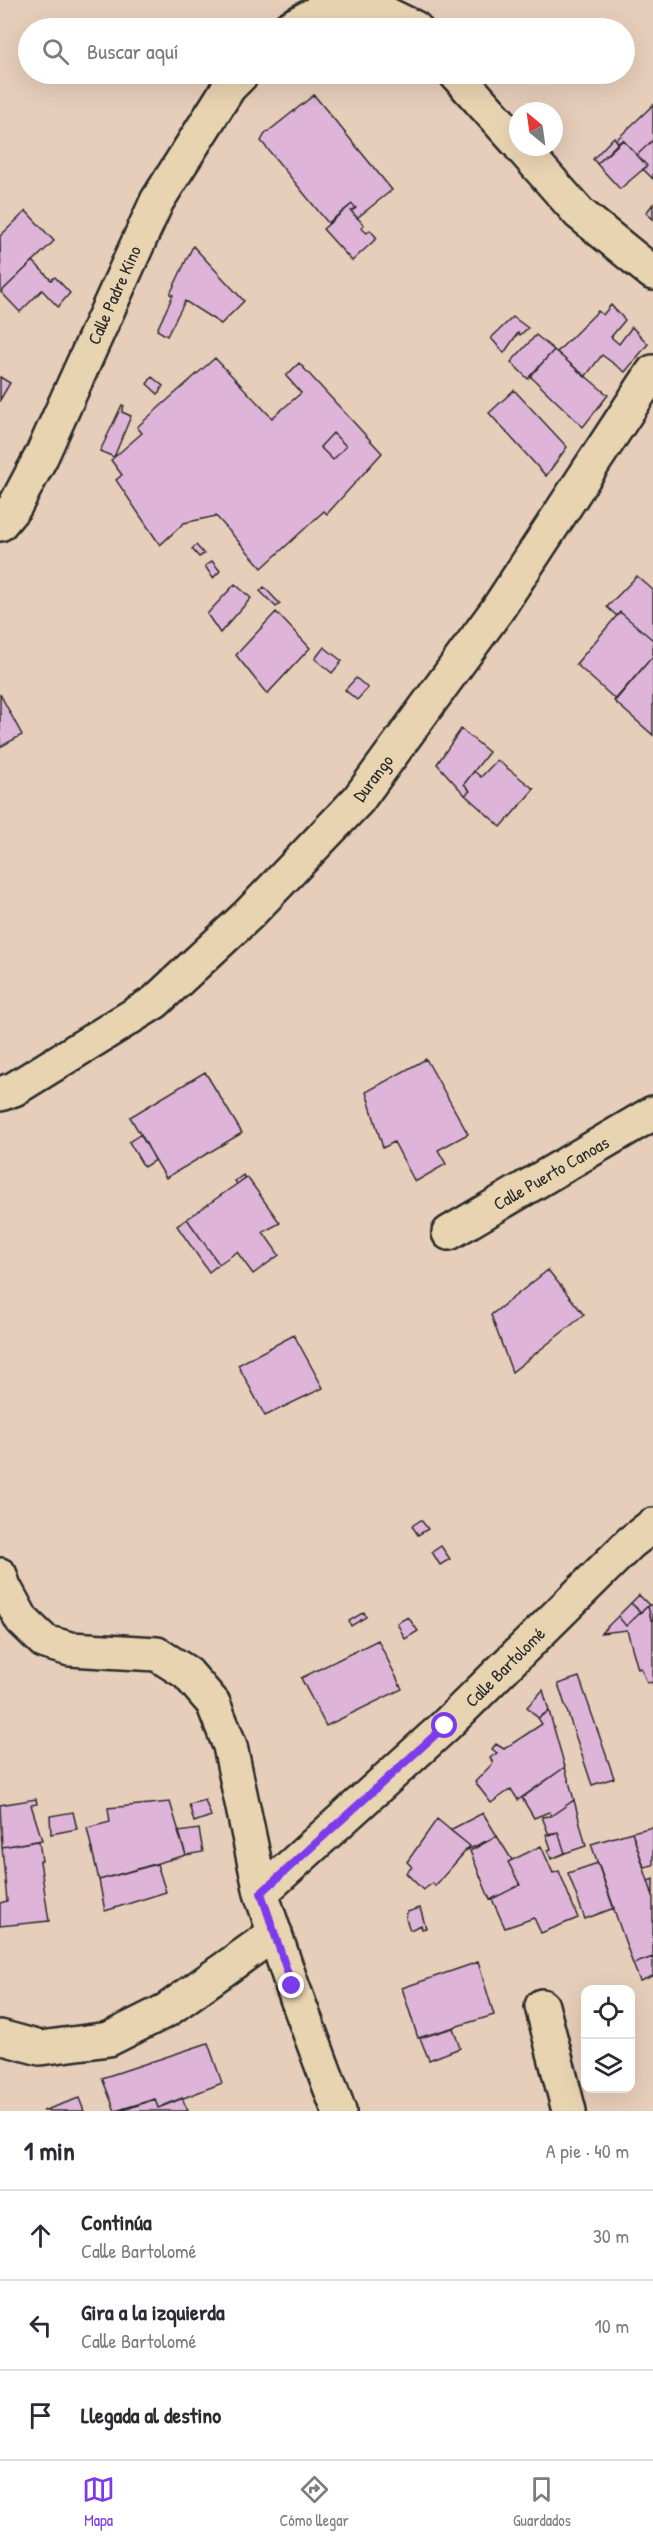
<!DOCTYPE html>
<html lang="es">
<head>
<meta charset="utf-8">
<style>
  body { margin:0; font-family:"Patrick Hand",sans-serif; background:#f2f2f3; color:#2b2b33 }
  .controls { position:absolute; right:18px; bottom:18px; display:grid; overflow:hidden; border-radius:12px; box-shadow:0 6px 24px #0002 }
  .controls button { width:54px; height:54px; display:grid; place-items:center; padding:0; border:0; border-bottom:2px solid #e1e1e2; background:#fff; color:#2b2b33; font:30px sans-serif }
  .compass { position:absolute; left:509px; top:102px; width:54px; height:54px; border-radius:50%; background:#fff; box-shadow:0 6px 24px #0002; rotate:331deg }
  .stop { position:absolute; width:18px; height:18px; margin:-14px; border:4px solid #7c3aed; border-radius:50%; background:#fff }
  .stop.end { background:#7c3aed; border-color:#fff; box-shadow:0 2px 6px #0008 }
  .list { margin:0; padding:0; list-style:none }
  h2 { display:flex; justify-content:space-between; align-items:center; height:78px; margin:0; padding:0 24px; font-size:26px }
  h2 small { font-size:20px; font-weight:400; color:#7c7c81 }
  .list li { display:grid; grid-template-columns:39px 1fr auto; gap:18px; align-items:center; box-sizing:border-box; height:90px; padding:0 24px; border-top:2px solid #e1e1e2 }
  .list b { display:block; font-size:22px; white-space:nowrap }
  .list p { margin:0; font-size:20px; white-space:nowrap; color:#7c7c81 }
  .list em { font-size:20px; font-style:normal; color:#7c7c81 }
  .icon { flex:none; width:33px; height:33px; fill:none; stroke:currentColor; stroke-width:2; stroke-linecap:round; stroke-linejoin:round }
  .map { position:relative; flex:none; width:653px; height:2111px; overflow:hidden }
  .search { position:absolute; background:#fff; box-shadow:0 6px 24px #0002; left:18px; right:18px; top:18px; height:66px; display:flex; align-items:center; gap:15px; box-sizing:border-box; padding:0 21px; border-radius:33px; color:#7c7c81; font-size:22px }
  .sheet { height:348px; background:#fff }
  nav { display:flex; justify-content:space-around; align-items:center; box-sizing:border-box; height:84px; border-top:2px solid #e1e1e2; background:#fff; font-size:16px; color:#7c7c81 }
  nav a { display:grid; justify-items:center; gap:3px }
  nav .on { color:#7c3aed }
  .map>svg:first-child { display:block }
</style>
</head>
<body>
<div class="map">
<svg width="653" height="2111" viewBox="0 0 653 2111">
  <rect width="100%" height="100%" fill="#e7ceba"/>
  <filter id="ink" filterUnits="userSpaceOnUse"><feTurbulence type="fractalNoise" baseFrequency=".0167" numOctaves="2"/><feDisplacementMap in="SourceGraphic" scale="12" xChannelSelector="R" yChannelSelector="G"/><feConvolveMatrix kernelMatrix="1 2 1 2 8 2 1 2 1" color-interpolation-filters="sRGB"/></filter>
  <g filter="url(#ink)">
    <path fill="#dfb4d9" stroke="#2b2b2b" stroke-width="1.5" fill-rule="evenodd" d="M 314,95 L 392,190 L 357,218 L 351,211 L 356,208 L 352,204 L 328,223 L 261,141 L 265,134 Z
      M 653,105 L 653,140 L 637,155 L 623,140 L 618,143 L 616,140 Z
      M 614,137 L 618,143 L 597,164 L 593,159 Z
      M 623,140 L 647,166 L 620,189 L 597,164 Z
      M 653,140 L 653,179 L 643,169 L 647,166 L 637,155 Z
      M 352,204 L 356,208 L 351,211 L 364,225 L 361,228 L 367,233 L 370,230 L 377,238 L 352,261 L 323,229 Z
      M 653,204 L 653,219 L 646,213 Z
      M 26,211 L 54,241 L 1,292 L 0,236 Z
      M 193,246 L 244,301 L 221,324 L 185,301 L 167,336 L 157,330 L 173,295 L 170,294 Z
      M 33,261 L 51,280 L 55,277 L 70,293 L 58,307 L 42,290 L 20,312 L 1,292 Z
      M 611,305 L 625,320 L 611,337 L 619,344 L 632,327 L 648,344 L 625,372 L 602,355 L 585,377 L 557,352 L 598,311 L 603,315 Z
      M 513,317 L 528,328 L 520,335 L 518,333 L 504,353 L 491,338 Z
      M 536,335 L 554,350 L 528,379 L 511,362 Z
      M 554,350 L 608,395 L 583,427 L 530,376 Z
      M 215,358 L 272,418 L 301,393 L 286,376 L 299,363 L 382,453 L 327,514 L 324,511 L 262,568 L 216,516 L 184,523 L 160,545 L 116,480 L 122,475 L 111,460 L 142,433 L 137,427 ZM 333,433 L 346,446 L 333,460 L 320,447 Z
      M 0,377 L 10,383 L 0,400 Z
      M 152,377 L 163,386 L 158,394 L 147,384 Z
      M 514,390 L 567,447 L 546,476 L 489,413 Z
      M 122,405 L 124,406 L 122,412 L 131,416 L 114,457 L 100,451 Z
      M 333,433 L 346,446 L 333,460 L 320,447 Z
      M 196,545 L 204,554 L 199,557 L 192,549 Z
      M 212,561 L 220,571 L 213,578 L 205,566 Z
      M 637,576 L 653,590 L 653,640 L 620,612 L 617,616 L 607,607 Z
      M 235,584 L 251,598 L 220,633 L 207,614 Z
      M 264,587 L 280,604 L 276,607 L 260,591 Z
      M 276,612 L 310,648 L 267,694 L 236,655 Z
      M 620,612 L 653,640 L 653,656 L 616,700 L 576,664 Z
      M 324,647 L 342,661 L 332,673 L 315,659 Z
      M 653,656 L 653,735 L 614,701 Z
      M 356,678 L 368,688 L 357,700 L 345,690 Z
      M 0,694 L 22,735 L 0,747 Z
      M 461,729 L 489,752 L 464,784 L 470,791 L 465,795 L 437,764 Z
      M 497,760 L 534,789 L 501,827 L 465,795 L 470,791 L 464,784 L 474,771 L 481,777 Z
      M 426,1059 L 468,1134 L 438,1150 L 446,1164 L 415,1182 L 394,1142 L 383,1148 L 366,1092 Z
      M 205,1072 L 242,1133 L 166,1178 L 130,1117 Z
      M 141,1134 L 155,1160 L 144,1167 L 129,1142 Z
      M 243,1175 L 245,1178 L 237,1184 L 235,1181 Z
      M 247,1177 L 280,1223 L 263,1232 L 279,1255 L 253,1274 L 237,1252 L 219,1264 L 187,1219 Z
      M 187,1219 L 219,1264 L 209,1272 L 177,1226 Z
      M 548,1270 L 584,1315 L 512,1372 L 491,1315 Z
      M 294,1335 L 323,1388 L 265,1416 L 238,1365 Z
      M 421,1520 L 428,1529 L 418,1535 L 412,1526 Z
      M 441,1546 L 450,1559 L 440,1565 L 432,1552 Z
      M 639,1595 L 649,1605 L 641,1612 L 631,1603 Z
      M 631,1603 L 640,1612 L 626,1626 L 618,1616 Z
      M 653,1604 L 653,1619 L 651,1620 L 648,1606 Z
      M 648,1606 L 651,1620 L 653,1619 L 653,1685 L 652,1682 L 647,1683 L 641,1668 L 638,1669 L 627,1630 L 601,1633 L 618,1616 L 626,1626 Z
      M 364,1612 L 366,1617 L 351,1626 L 349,1621 Z
      M 408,1617 L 418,1631 L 405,1639 L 397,1623 Z
      M 378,1640 L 402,1689 L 326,1726 L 301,1678 Z
      M 579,1677 L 614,1778 L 592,1785 L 558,1684 Z
      M 543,1690 L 549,1711 L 538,1718 L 527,1707 Z
      M 549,1711 L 565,1767 L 518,1800 L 511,1789 L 491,1803 L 475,1782 L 493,1763 L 490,1758 L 497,1753 L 492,1749 L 496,1744 L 504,1749 L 542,1724 L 538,1718 Z
      M 565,1767 L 574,1800 L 551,1816 L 549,1812 L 534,1818 L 522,1798 Z
      M 36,1799 L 37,1804 L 31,1805 L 42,1840 L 2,1847 L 0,1805 Z
      M 205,1800 L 211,1816 L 194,1822 L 189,1804 Z
      M 574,1800 L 586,1846 L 565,1853 L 558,1832 L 549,1835 L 542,1817 L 551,1816 Z
      M 170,1802 L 186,1855 L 99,1880 L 87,1828 L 110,1822 L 108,1808 Z
      M 73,1812 L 77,1829 L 51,1834 L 50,1816 Z
      M 483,1813 L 497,1836 L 465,1851 L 470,1846 L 450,1830 Z
      M 437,1819 L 470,1846 L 435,1886 L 433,1883 L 423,1890 L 406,1873 L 412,1867 L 407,1862 Z
      M 653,1827 L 653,1865 L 644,1867 L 632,1832 Z
      M 199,1829 L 203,1852 L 186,1855 L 178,1832 Z
      M 558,1832 L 565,1853 L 551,1859 L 548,1850 L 551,1849 L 546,1834 Z
      M 632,1832 L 653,1896 L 653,1957 L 633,1964 L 591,1844 Z
      M 497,1836 L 512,1860 L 508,1862 L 520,1885 L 490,1900 L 470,1851 Z
      M 39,1841 L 42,1861 L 40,1861 L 49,1921 L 0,1926 L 0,1903 L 7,1901 L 2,1847 Z
      M 541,1846 L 553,1873 L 559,1871 L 578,1918 L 541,1933 L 534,1918 L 505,1928 L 492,1899 L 520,1885 L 508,1862 Z
      M 598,1863 L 614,1908 L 585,1919 L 568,1873 Z
      M 157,1864 L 166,1892 L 105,1911 L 99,1880 Z
      M 653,1879 L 653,1896 L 648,1881 Z
      M 420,1908 L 426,1928 L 422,1929 L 421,1925 L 410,1930 L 406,1919 L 407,1912 Z
      M 653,1957 L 653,1976 L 640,1981 L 633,1964 Z
      M 478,1962 L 494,2015 L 418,2038 L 402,1988 Z
      M 453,2028 L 460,2048 L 429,2060 L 420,2038 Z
      M 208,2043 L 222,2083 L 158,2108 L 155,2099 L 115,2111 L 102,2078 Z
      M 79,2098 L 84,2111 L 43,2111 Z
      M 182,2098 L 188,2111 L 121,2111 L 155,2099 L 158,2108 Z"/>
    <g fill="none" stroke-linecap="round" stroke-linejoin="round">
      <defs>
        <path id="minor" d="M 289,28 L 328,7 L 374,8 L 415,28
          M 456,74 L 518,143
          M 521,147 L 579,213 L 653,273
          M 0,524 L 15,506 L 42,455 L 157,201 L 229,87 L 242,74
          M 0,1094 L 14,1089 L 155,1002 L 248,915 L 358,800 L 497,610 L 653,372
          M 449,1233 L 653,1113
          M 0,1575 L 4,1587 L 22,1620 L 45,1642 L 70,1649 L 157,1654 L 187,1673 L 213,1703 L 230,1746 L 261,1893
          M 542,2006 L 569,2111
          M 0,2037 L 40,2048 L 109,2039 L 167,2010 L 275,1933
          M 339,2111 L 292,1985 L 261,1893 L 445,1726 L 630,1543 L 653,1525"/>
      </defs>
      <use href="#minor" stroke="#2b2b2b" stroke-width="38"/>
      <use href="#minor" stroke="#e9d4b2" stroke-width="33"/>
    </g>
  </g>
  <g fill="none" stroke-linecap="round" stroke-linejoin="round" filter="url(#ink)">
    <path stroke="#7c3aed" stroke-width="8" d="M 292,1986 L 261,1893 L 445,1726"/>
  </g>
  <g text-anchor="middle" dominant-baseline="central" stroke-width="6" stroke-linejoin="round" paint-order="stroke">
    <g font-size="18" fill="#2b2b2b" stroke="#e9d4b2">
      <text transform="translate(114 295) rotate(-66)">Calle Padre Kino</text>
      <text transform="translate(373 778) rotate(-53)">Durango</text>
      <text transform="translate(551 1173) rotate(-30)">Calle Puerto Canoas</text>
      <text transform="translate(505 1667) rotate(-45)">Calle Bartolomé</text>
    </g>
  </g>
</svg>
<div class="controls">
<button><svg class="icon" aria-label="locate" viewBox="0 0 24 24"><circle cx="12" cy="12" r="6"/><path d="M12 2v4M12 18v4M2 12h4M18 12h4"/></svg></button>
<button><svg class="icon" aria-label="layers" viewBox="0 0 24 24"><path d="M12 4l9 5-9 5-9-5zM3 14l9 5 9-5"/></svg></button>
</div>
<svg class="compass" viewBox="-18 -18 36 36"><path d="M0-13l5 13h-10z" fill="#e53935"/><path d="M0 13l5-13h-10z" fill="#7c7c81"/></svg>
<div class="stop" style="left:445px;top:1726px"></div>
<div class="stop end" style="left:292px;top:1986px"></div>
<div class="search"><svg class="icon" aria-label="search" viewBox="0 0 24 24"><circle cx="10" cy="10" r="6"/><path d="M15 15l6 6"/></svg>Buscar aquí</div>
</div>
<section class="sheet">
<h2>1 min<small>A pie · 40 m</small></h2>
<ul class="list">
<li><svg class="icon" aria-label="ahead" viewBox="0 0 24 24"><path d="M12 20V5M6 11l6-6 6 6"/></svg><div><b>Continúa</b><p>Calle Bartolomé</p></div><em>30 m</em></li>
<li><svg class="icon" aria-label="left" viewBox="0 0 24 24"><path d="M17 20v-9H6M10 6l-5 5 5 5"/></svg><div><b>Gira a la izquierda</b><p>Calle Bartolomé</p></div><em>10 m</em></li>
<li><svg class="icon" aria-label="arrive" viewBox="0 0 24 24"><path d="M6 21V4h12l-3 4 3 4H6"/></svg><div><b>Llegada al destino</b></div></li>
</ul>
</section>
<nav>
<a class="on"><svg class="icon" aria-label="map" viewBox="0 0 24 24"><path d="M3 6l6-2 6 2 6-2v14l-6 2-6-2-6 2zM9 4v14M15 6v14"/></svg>Mapa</a>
<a><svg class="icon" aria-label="directions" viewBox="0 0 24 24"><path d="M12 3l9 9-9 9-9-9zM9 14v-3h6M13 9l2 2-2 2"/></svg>Cómo llegar</a>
<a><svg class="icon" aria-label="saved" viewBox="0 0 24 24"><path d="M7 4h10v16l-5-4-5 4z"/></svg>Guardados</a>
</nav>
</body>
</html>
